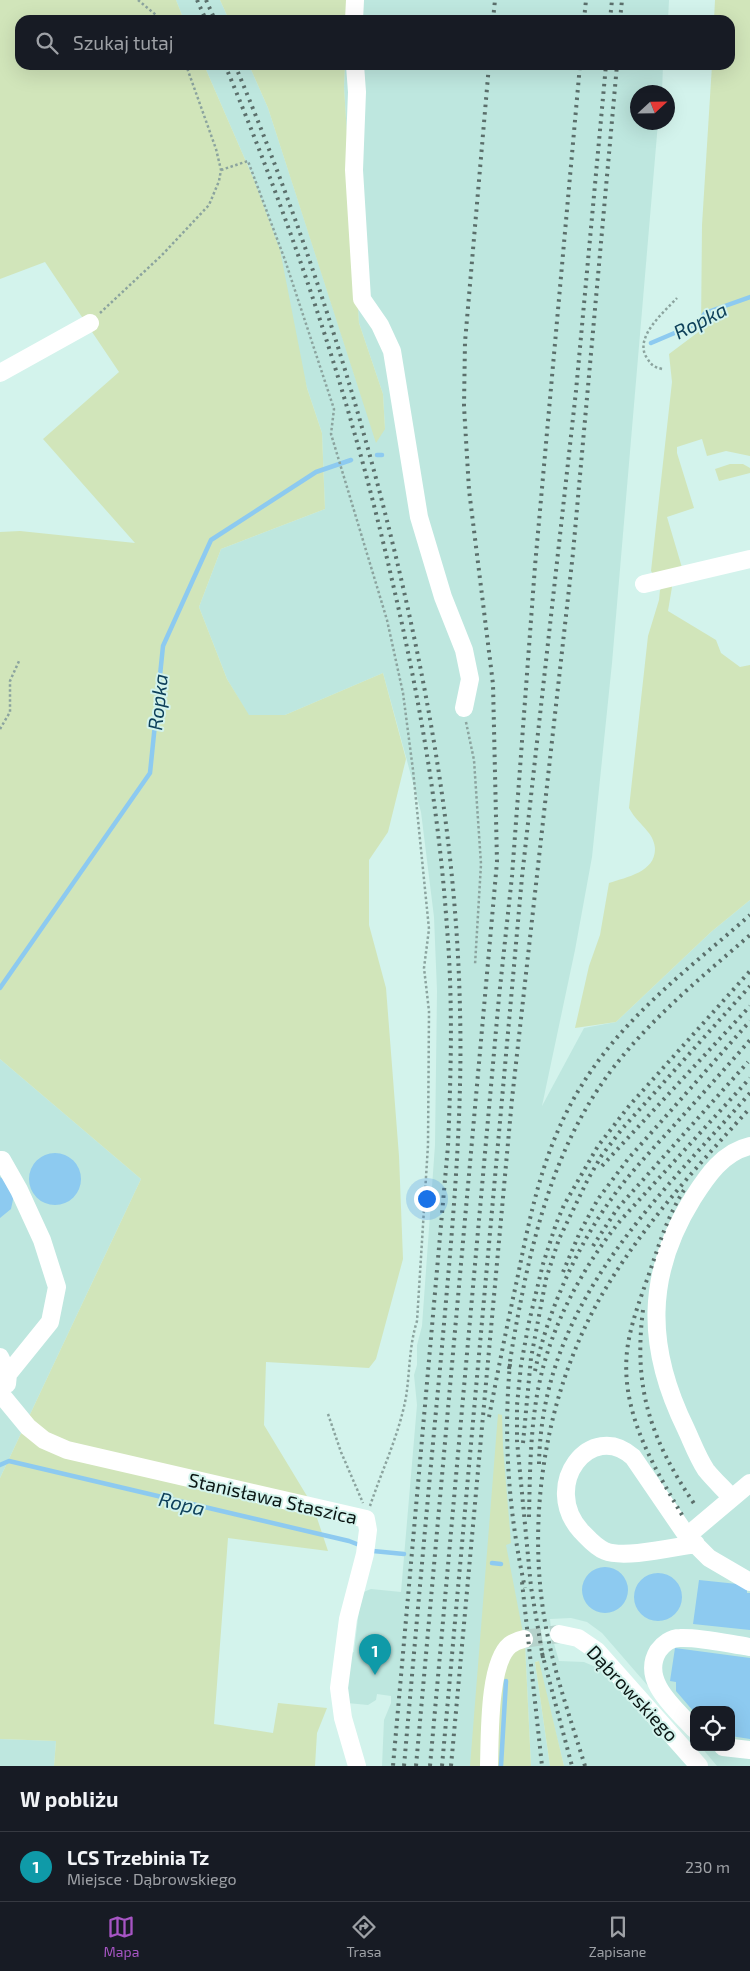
<!DOCTYPE html>
<html lang="pl">
<head>
<meta charset="utf-8">
<style>
  body { margin:0; font-family:"Exo 2",sans-serif; background:#20242c; color:#f1f3f6 }
  .controls { position:absolute; right:15px; bottom:15px; display:grid; overflow:hidden; border-radius:10px; box-shadow:0 5px 20px #0002 }
  .controls button { width:45px; height:45px; display:grid; place-items:center; padding:0; border:0; border-bottom:1px solid #363941; background:#171b24; color:#f1f3f6; font:25px sans-serif }
  .compass { position:absolute; left:630px; top:85px; width:45px; height:45px; border-radius:50%; background:#171b24; box-shadow:0 5px 20px #0002; rotate:68deg }
  .you { position:absolute; left:426px; top:1198px; width:18px; height:18px; margin:-12px; border:4px solid #fff; border-radius:50%; background:#1a73e8; box-shadow:0 0 0 8px #1a73e833 }
  .badge { display:grid; place-items:center; width:32px; height:32px; border-radius:50%; background:#a755c4; color:#fff; font-size:16px; font-weight:700 }
  .pin { position:absolute; translate:-50% -41px; filter:drop-shadow(0 1px 2px #0008) }
  .pin::after { content:''; position:absolute; top:26px; width:18px; height:15px; background:inherit; clip-path:polygon(0 0,100% 0,50% 100%) }
  .list { margin:0; padding:0; list-style:none }
  h2 { display:flex; justify-content:space-between; align-items:center; height:65px; margin:0; padding:0 20px; font-size:21px }
  h2 small { font-size:16px; font-weight:400; color:#9ea1a6 }
  .list li { display:grid; grid-template-columns:32px 1fr auto; gap:15px; align-items:center; box-sizing:border-box; height:70px; padding:0 20px; border-top:1px solid #363941 }
  .list b { display:block; font-size:19px; white-space:nowrap }
  .list p { margin:0; font-size:16px; white-space:nowrap; color:#9ea1a6 }
  .list em { font-size:16px; font-style:normal; color:#9ea1a6 }
  .icon { flex:none; width:28px; height:28px; fill:none; stroke:currentColor; stroke-width:2; stroke-linecap:round; stroke-linejoin:round }
  .map { position:relative; flex:none; width:750px; height:1766px; overflow:hidden }
  .search { position:absolute; background:#171b24; box-shadow:0 5px 20px #0002; left:15px; right:15px; top:15px; height:55px; display:flex; align-items:center; gap:12px; box-sizing:border-box; padding:0 18px; border-radius:15px; color:#9ea1a6; font-size:19px }
  .sheet { height:135px; background:#171b24 }
  nav { display:flex; justify-content:space-around; align-items:center; box-sizing:border-box; height:70px; border-top:1px solid #363941; background:#171b24; font-size:14px; color:#9ea1a6 }
  nav a { display:grid; justify-items:center; gap:2px }
  nav .on { color:#a755c4 }
  .map>svg:first-child { display:block }
</style>
</head>
<body>
<div class="map">
<svg width="750" height="1766" viewBox="0 0 750 1766">
  <rect width="100%" height="100%" fill="#d3f3ec"/>
  <path fill="#bee7df" d="M 176,0 L 220,0 L 229,20 L 184,20 Z
    M 349,0 L 669,0 L 668,20 L 347,20 Z
    M 204,65 L 249,65 L 268,108 L 362,398 L 385,429 L 383,394 L 359,323 L 344,87 L 345,65 L 663,65 L 662,92 L 638,92 L 638,122 L 658,123 L 612,663 L 592,857 L 575,950 L 542,1106 L 584,1028 L 616,1022 L 711,932 L 750,900 L 750,1766 L 717,1766 L 701,1747 L 731,1747 L 731,1710 L 694,1710 L 694,1739 L 602,1633 L 587,1622 L 571,1618 L 550,1619 L 551,1628 L 523,1633 L 483,1766 L 382,1766 L 384,1720 L 391,1703 L 391,1696 L 377,1694 L 376,1700 L 368,1705 L 347,1703 L 345,1688 L 351,1653 L 354,1652 L 361,1593 L 371,1589 L 401,1592 L 417,1405 L 414,1375 L 417,1365 L 417,1345 L 422,1326 L 435,1145 L 437,991 L 434,917 L 421,812 L 383,673 L 285,715 L 249,716 L 227,679 L 199,607 L 221,549 L 325,509 L 322,433 L 307,388 L 254,180 Z
    M 0,1059 L 141,1179 L 0,1478 Z
    M 553,1640 L 559,1661 L 584,1662 L 605,1671 L 689,1766 L 564,1766 L 538,1661 L 535,1662 L 550,1766 L 531,1766 L 525,1644 Z
    M 0,1739 L 56,1741 L 54,1766 L 0,1766 Z"/>
  <path fill="#d1e5ba" d="M 0,0 L 176,0 L 184,20 L 20,20 L 20,65 L 204,65 L 254,180 L 280,250 L 307,388 L 322,433 L 325,509 L 221,549 L 199,607 L 227,679 L 249,715 L 285,715 L 383,673 L 406,759 L 388,832 L 369,860 L 369,925 L 386,988 L 399,1156 L 403,1259 L 376,1359 L 369,1368 L 266,1362 L 264,1425 L 313,1506 L 328,1551 L 228,1538 L 214,1724 L 273,1733 L 278,1703 L 327,1708 L 317,1733 L 315,1766 L 54,1766 L 56,1741 L 0,1739 L 0,1478 L 141,1179 L 0,1059 L 0,532 L 20,531 L 135,543 L 43,439 L 119,372 L 45,262 L 0,279 Z
    M 220,0 L 349,0 L 347,20 L 229,20 Z
    M 715,0 L 750,0 L 750,456 L 726,451 L 707,456 L 702,439 L 677,447 L 677,453 L 694,508 L 667,517 L 683,571 L 653,574 L 651,571 L 672,382 L 669,354 L 701,330 L 702,225 L 712,65 L 730,65 L 730,20 L 714,20 Z
    M 249,65 L 345,65 L 344,87 L 359,323 L 383,394 L 385,429 L 376,443 L 268,108 Z
    M 730,464 L 743,464 L 750,468 L 750,473 L 719,481 L 715,469 Z
    M 673,581 L 668,611 L 716,640 L 721,653 L 740,667 L 750,665 L 750,900 L 711,932 L 616,1022 L 575,1028 L 589,966 L 600,935 L 609,883 C 627,877 655,872 655,849 C 655,844 652,836 648,832 C 641,823 635,819 629,808 L 648,636 L 659,600 L 660,590 L 667,582 Z
    M 498,1414 L 502,1415 L 503,1447 L 511,1543 L 506,1545 L 523,1633 L 507,1638 L 483,1766 L 470,1766 Z
    M 525,1644 L 531,1766 L 495,1766 L 500,1685 L 512,1650 Z
    M 539,1661 L 564,1766 L 550,1766 L 535,1662 Z"/>
  <path fill="#8dcaf0" d="M29 1179a26 26 0 1 1 52 0a26 26 0 1 1-52 0Z
    M 0,1177 L 3,1179 L 14,1195 L 11,1209 L 0,1218 Z
    M582 1590a23 23 0 1 1 46 0a23 23 0 1 1-46 0Z
    M634 1597a24 24 0 1 1 48 0a24 24 0 1 1-48 0Z
    M 699,1580 L 747,1585 L 747,1593 L 750,1593 L 750,1630 L 693,1624 Z
    M 675,1648 L 750,1658 L 750,1739 L 731,1736 L 731,1710 L 694,1710 L 694,1712 L 676,1691 L 676,1682 L 670,1681 Z"/>
  <g fill="none" stroke-linecap="round" stroke-linejoin="round">
    <path stroke="#8dcaf0" stroke-width="4.5" d="M 651,343 L 698,323 L 705,313 L 750,297
      M 377,455 L 382,455
      M 0,988 L 150,773 L 163,646 L 211,540 L 316,472 L 351,460
      M 0,1465 L 9,1461 L 349,1541 L 362,1546
      M 373,1551 L 404,1554
      M 492,1563 L 501,1564
      M 501,1766 L 506,1681"/>
    <path stroke="#b5d2cb" stroke-width="18" stroke-dasharray="18 9" stroke-linecap="butt" d="M 524,1639 L 559,1634"/>
    <path stroke="#8ba39e" stroke-width="2.5" stroke-dasharray="2.5 2.5" stroke-linecap="butt" d="M 138,0 L 162,20
      M 221,170 L 248,161 L 285,260 L 334,409 L 331,434 L 387,620 L 403,693 L 413,770 L 429,929 L 424,968 L 429,1011 L 428,1145 L 417,1321 C 409,1346 410,1371 406,1397 C 399,1435 382,1470 370,1506
      M 100,313 L 162,255 L 209,205 L 219,181 L 221,170 L 216,149 L 186,65
      M 662,369 C 654,367 651,365 647,358 C 633,338 664,312 677,298
      M 466,722 L 474,760 L 481,864 L 475,965
      M 0,729 L 10,712 L 10,681 L 19,661
      M 328,1414 L 341,1452 L 363,1503"/>
    <path stroke="#fff" stroke-width="18" d="M 354,20 L 355,0
      M 355,65 L 357,92 L 354,170 L 362,299 L 380,325 L 392,351 L 419,517 L 443,597 L 464,650 L 470,679 L 464,708
      M 0,373 L 90,323
      M 644,584 L 750,559
      M 0,1160 L 2,1160 L 19,1190 L 42,1240 L 57,1287 L 50,1322 L 8,1374
      M 0,1357 L 8,1374 L 7,1384
      M 0,1393 L 28,1427 L 44,1440 L 67,1450 L 366,1519 L 368,1530 L 365,1554 L 348,1619 L 339,1688 L 343,1718 L 357,1766
      M 750,1483 L 687,1536 L 709,1558 L 750,1582
      M 732,1498 C 724,1489 714,1480 706,1470 C 698,1458 692,1442 686,1429 C 646,1348 645,1275 693,1198 C 707,1176 723,1152 750,1146
      M 687,1536 L 633,1457 C 591,1419 540,1485 581,1531 C 588,1538 595,1547 605,1551 C 624,1559 674,1547 696,1544
      M 559,1634 L 578,1638 L 597,1651 L 699,1766
      M 694,1729 C 676,1709 640,1681 658,1651 C 663,1644 671,1638 680,1638 C 701,1637 729,1644 750,1647
      M 723,1747 L 750,1750
      M 489,1766 C 490,1738 488,1663 510,1645 C 514,1642 519,1640 524,1639"/>
    <path stroke="#5b6f6b" stroke-width="4" stroke-dasharray="2.5 5" stroke-linecap="butt" d="M 197,0 L 206,20
      M 206,0 L 215,20
      M 493,20 L 495,0
      M 584,20 L 586,0
      M 610,20 L 612,0
      M 620,20 L 622,0
      M 225,65 C 295,232 352,404 392,580 C 419,695 439,810 447,928 C 453,1001 451,1073 448,1146 L 393,1766
      M 235,65 C 306,234 362,409 403,587 C 435,726 457,867 460,1010 C 463,1126 451,1242 441,1358 C 428,1494 416,1630 404,1766
      M 602,1166 L 750,1006
      M 593,1246 L 617,1209 L 748,1062
      M 563,1272 L 580,1232 L 598,1199 L 628,1159 L 750,1021
      M 643,1310 C 633,1389 651,1440 695,1505
      M 510,1364 C 503,1439 509,1515 525,1588
      M 509,1369 C 513,1339 519,1310 525,1280 C 542,1202 566,1127 617,1063 C 655,1015 704,975 750,935
      M 535,1371 C 547,1313 577,1246 612,1198 C 629,1174 649,1153 669,1131 C 696,1101 723,1071 750,1040
      M 489,1417 C 498,1371 507,1325 517,1280 C 534,1196 548,1126 602,1056 C 643,1002 699,960 750,915
      M 523,1443 L 531,1358 L 546,1279 L 559,1239 L 588,1179 L 602,1155 L 622,1129 L 750,986
      M 539,1464 C 542,1304 652,1205 750,1093
      M 682,1515 C 651,1462 618,1407 628,1344 C 632,1320 641,1297 649,1274 C 659,1245 667,1217 684,1190
      M 529,1517 C 530,1472 530,1425 540,1380 C 553,1322 583,1267 620,1221 L 750,1078
      M 522,1582 L 542,1766
      M 542,1653 L 572,1766
      M 543,1658 L 531,1587 L 517,1441 L 517,1405 L 521,1365 L 529,1322 L 543,1264 L 556,1224 L 564,1205 L 598,1146 L 629,1106 L 750,971
      M 416,1766 L 497,862 L 493,684 L 469,490 L 464,406 L 465,342 L 489,65
      M 430,1766 L 499,997 L 512,876 L 535,566 L 580,65
      M 442,1766 L 522,877 L 576,391 L 606,65
      M 451,1766 L 512,1099 L 573,553 L 617,65
      M 585,1766 C 570,1717 552,1667 544,1616 C 527,1510 547,1392 600,1298 C 641,1227 696,1168 750,1108"/>
  </g>
  <g text-anchor="middle" dominant-baseline="central" stroke-width="4" stroke-linejoin="round" paint-order="stroke">
    <g font-size="19" fill="#0a1513" stroke="#d3f3ec">
      <text transform="translate(273 1498) rotate(13)">Stanisława Staszica</text>
      <text transform="translate(633 1693) rotate(47)">Dąbrowskiego</text>
    </g>
    <g font-size="20" font-style="italic" fill="#0e405a" stroke="#d3f3ec">
      <text transform="translate(700 320) rotate(-27)">Ropka</text>
      <text transform="translate(157 702) rotate(-84)">Ropka</text>
      <text transform="translate(182 1503) rotate(13)">Ropa</text>
    </g>
  </g>
</svg>
<div class="controls">
<button><svg class="icon" aria-label="locate" viewBox="0 0 24 24"><circle cx="12" cy="12" r="6"/><path d="M12 2v4M12 18v4M2 12h4M18 12h4"/></svg></button>
</div>
<svg class="compass" viewBox="-18 -18 36 36"><path d="M0-13l5 13h-10z" fill="#e53935"/><path d="M0 13l5-13h-10z" fill="#9ea1a6"/></svg>
<div class="you"></div>
<div class="pin badge" style="left:375px;top:1675px;background:#0f9aa8">1</div>
<div class="search"><svg class="icon" aria-label="search" viewBox="0 0 24 24"><circle cx="10" cy="10" r="6"/><path d="M15 15l6 6"/></svg>Szukaj tutaj</div>
</div>
<section class="sheet">
<h2>W pobliżu<small></small></h2>
<ul class="list">
<li><span class="badge" style="background:#0f9aa8">1</span><div><b>LCS Trzebinia Tz</b><p>Miejsce · Dąbrowskiego</p></div><em>230 m</em></li>
</ul>
</section>
<nav>
<a class="on"><svg class="icon" aria-label="map" viewBox="0 0 24 24"><path d="M3 6l6-2 6 2 6-2v14l-6 2-6-2-6 2zM9 4v14M15 6v14"/></svg>Mapa</a>
<a><svg class="icon" aria-label="directions" viewBox="0 0 24 24"><path d="M12 3l9 9-9 9-9-9zM9 14v-3h6M13 9l2 2-2 2"/></svg>Trasa</a>
<a><svg class="icon" aria-label="saved" viewBox="0 0 24 24"><path d="M7 4h10v16l-5-4-5 4z"/></svg>Zapisane</a>
</nav>
</body>
</html>
